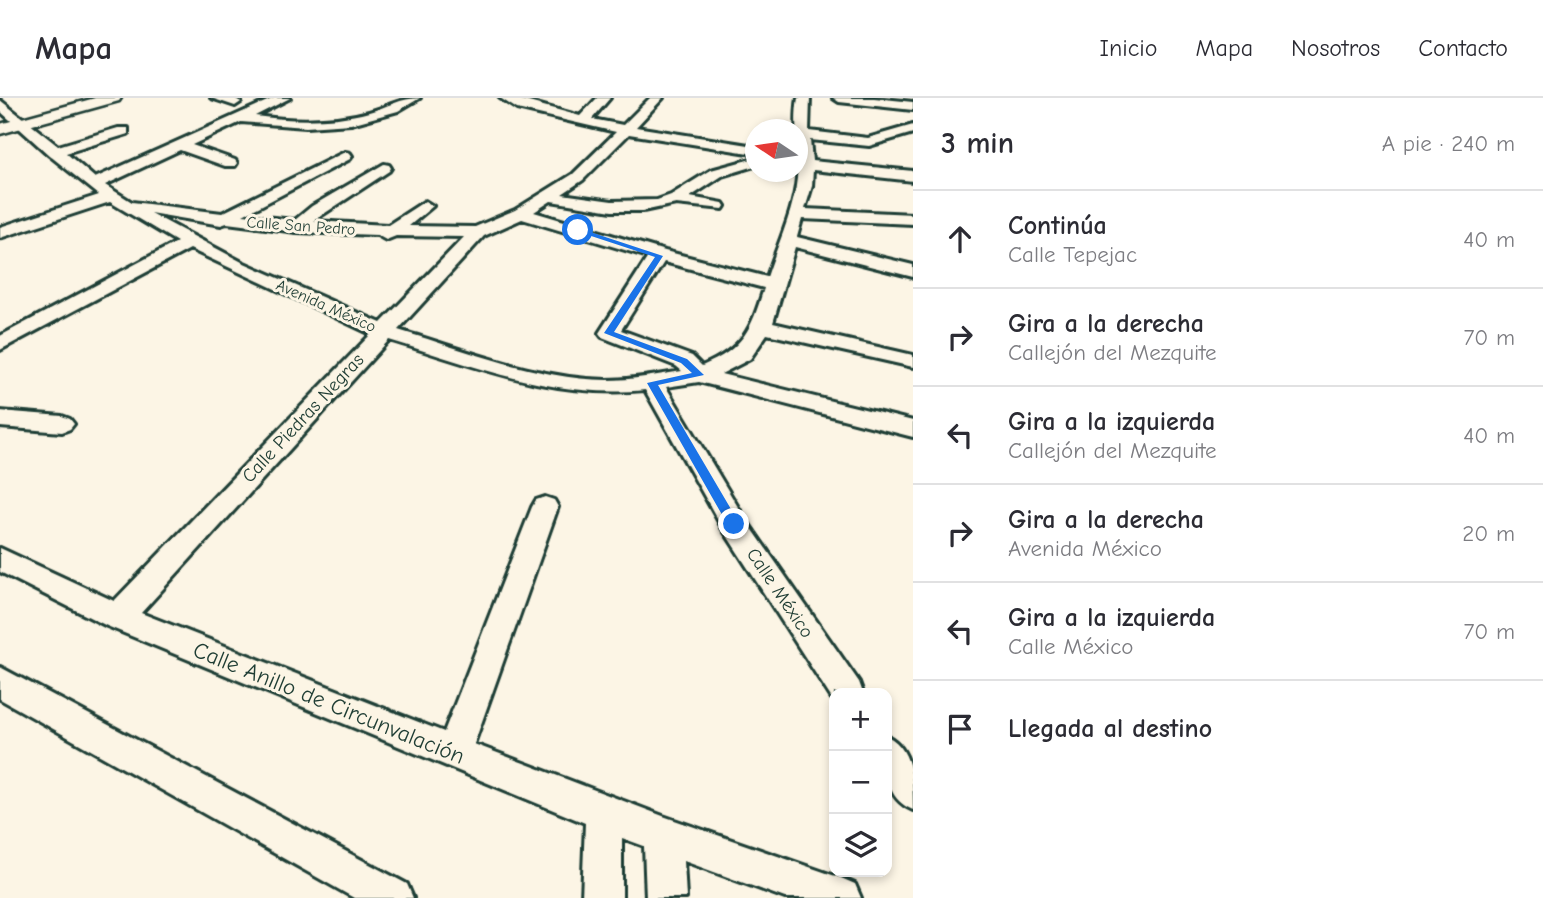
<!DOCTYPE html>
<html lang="es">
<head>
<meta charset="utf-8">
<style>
  body { margin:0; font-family:"Comic Neue",sans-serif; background:#f2f2f3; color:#2b2b33 }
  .controls { position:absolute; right:21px; bottom:21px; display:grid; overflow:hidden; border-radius:14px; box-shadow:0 4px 10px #0003 }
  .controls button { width:63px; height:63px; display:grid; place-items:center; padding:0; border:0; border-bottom:2px solid #e1e1e2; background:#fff; color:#2b2b33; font:35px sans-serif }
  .compass { position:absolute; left:745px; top:21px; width:63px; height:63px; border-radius:50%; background:#fff; box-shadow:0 4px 10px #0003; rotate:283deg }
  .stop { position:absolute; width:21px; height:21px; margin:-16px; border:5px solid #1a73e8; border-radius:50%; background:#fff }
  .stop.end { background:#1a73e8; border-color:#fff; box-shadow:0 2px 7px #0008 }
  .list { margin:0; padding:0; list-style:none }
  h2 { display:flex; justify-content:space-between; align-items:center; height:91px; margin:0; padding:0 28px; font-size:30px }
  h2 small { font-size:23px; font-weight:400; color:#7c7c81 }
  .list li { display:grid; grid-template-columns:46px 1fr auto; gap:21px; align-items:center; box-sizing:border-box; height:98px; padding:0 28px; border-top:2px solid #e1e1e2 }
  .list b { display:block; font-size:26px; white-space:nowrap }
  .list p { margin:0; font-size:23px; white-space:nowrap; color:#7c7c81 }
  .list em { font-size:23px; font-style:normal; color:#7c7c81 }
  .icon { flex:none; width:38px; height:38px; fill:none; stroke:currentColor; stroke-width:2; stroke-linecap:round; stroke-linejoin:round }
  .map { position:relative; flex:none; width:913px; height:800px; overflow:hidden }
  header { display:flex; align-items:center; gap:42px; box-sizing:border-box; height:98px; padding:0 35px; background:#fff; border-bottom:2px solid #e1e1e2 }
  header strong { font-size:33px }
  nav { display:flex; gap:38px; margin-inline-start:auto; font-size:24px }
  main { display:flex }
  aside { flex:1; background:#fff }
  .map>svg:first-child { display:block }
</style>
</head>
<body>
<header>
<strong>Mapa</strong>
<nav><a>Inicio</a><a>Mapa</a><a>Nosotros</a><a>Contacto</a></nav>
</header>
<main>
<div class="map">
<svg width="913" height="800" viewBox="0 0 913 800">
  <rect width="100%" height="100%" fill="#fcf5e5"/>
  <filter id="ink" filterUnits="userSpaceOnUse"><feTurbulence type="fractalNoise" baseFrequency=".0143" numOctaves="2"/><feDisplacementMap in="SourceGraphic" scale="14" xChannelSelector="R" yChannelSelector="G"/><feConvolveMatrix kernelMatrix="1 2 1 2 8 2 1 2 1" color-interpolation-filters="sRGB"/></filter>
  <g filter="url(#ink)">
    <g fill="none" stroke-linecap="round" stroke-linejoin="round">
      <defs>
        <path id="minor" d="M 211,0 L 234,0 L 241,4 L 235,8 Z
          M 274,0 L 290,0 L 255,18 C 292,23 332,24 369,14 C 387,9 401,0 420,0 L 398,13 L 351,26 L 306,29 L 241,24 L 192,47 L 235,62 L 237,65 L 235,68 L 225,68 L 180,52 L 105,87 L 132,104 L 222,115 L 345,54 L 350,55 L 352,58 L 350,61 L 243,117 L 295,122 L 312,108 L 384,66 L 389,67 L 391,70 L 389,73 L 313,123 L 388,127 L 425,103 L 433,108 L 409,128 L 475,129 L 515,112 L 573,76 L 616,34 L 517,11 L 500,0 L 514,0 L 580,18 L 597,0 L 610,0 L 592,21 L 623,27 L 650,0 L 663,0 L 636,29 L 755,48 L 755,56 L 629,36 L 583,82 L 562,96 L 612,103 L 657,102 L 671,97 L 711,72 L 755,60 L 755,68 L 722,78 L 690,99 L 723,105 L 725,108 L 723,111 L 676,106 L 643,113 L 612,113 L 551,103 L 534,114 L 665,153 L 767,179 C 777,148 794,113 797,80 C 800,51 793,28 798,0 L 810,0 L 809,33 L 868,40 L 913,27 L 913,35 L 869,48 L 810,42 L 812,63 L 913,73 L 913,83 L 813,72 L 812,88 L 805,111 L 913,116 L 913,126 L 802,121 L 797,139 L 913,167 L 913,179 L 795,149 L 773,225 L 913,257 L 913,269 L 767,236 L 750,261 L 721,276 L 913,323 L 913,339 L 699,284 L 666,289 L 744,419 L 859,584 L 863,595 L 834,595 L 834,604 L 724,433 L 645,292 C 554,301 475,268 389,242 L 141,515 L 444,634 L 532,409 L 536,402 L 545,399 L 554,402 L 558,409 L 474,646 L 663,718 L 841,780 L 855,786 L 861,800 L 785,800 L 684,763 L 686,800 L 646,800 L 644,748 L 622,740 L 622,800 L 582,800 L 585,725 L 107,528 L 0,474 L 0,450 L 114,503 L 371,236 L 190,151 L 0,252 L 0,238 L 177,144 L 110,104 L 0,140 L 0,129 L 99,97 L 49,57 L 0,13 L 0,2 L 58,48 L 118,30 L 128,30 L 128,36 L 66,55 L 95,80 ZM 150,115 L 221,127 L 227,125 L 296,134 L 377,137 L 386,142 L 396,138 L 464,139 L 381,225 L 242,164 ZM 522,121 L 648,159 L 599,235 L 602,239 L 676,268 L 682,273 C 658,277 632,282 607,282 C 537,281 466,252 398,232 L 484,138 ZM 664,164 L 764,190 C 751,232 744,250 702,268 L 692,258 L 621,232 Z
          M 833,0 L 874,0 L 913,4 L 913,12 L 839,4 Z
          M 0,313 L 62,318 L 70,321 L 74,326 L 70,331 L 62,334 L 0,329 Z
          M 0,569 L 407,786 L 413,800 L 354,800 L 0,601 Z
          M 887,638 C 913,651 913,683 913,712 C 882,699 886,667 887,638 Z"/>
        <path id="major" d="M 95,0 L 121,0 L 119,3 L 0,36 L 0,26 Z"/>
      </defs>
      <use href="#minor" stroke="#1f3d34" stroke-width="6"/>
      <use href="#major" stroke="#1f3d34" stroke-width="5"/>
      <use href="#minor" fill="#fcf5e5" fill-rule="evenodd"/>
      <use href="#major" fill="#fcf5e5" fill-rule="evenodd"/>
    </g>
  </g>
  <path fill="#1a73e8" d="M 578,130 L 663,158 L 614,234 L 687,261 L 704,277 L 658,287 L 738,423 L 738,429 L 729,429 L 647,285 L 692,275 L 681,265 L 604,235 L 655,159 L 576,133 Z"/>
  <g text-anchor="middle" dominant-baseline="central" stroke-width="6" stroke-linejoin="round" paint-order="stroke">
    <g font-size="16" fill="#1f3d34" stroke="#fcf5e5">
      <text transform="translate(301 128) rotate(4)">Calle San Pedro</text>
      <text transform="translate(326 208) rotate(24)">Avenida México</text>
    </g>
    <g font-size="19" fill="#1f3d34" stroke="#fcf5e5">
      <text transform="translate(303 320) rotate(-47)">Calle Piedras Negras</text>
      <text transform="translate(780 495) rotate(56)">Calle México</text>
    </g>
    <g font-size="23" fill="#1f3d34" stroke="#fcf5e5">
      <text transform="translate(329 605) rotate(22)">Calle Anillo de Circunvalación</text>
    </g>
  </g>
</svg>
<div class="controls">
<button>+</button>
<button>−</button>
<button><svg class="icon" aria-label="layers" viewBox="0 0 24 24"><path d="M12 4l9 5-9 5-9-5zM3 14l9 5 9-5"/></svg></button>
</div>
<svg class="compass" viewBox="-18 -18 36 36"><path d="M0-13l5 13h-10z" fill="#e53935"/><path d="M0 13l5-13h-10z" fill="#7c7c81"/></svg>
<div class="stop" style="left:578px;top:132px"></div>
<div class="stop end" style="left:734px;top:426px"></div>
</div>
<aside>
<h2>3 min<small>A pie · 240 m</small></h2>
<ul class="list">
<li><svg class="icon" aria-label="ahead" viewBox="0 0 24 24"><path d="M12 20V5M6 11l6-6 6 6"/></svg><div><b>Continúa</b><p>Calle Tepejac</p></div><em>40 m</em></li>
<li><svg class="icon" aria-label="right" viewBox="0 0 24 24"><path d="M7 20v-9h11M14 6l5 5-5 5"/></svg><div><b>Gira a la derecha</b><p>Callejón del Mezquite</p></div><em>70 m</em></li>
<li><svg class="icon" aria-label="left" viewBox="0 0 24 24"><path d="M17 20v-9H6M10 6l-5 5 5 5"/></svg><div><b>Gira a la izquierda</b><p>Callejón del Mezquite</p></div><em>40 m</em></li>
<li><svg class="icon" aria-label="right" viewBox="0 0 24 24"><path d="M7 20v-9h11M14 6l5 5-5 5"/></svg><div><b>Gira a la derecha</b><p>Avenida México</p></div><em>20 m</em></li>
<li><svg class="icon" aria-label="left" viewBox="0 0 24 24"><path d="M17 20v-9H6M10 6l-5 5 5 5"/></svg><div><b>Gira a la izquierda</b><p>Calle México</p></div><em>70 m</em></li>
<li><svg class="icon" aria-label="arrive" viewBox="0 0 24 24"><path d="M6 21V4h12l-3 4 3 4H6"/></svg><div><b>Llegada al destino</b></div></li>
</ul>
</aside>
</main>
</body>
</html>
